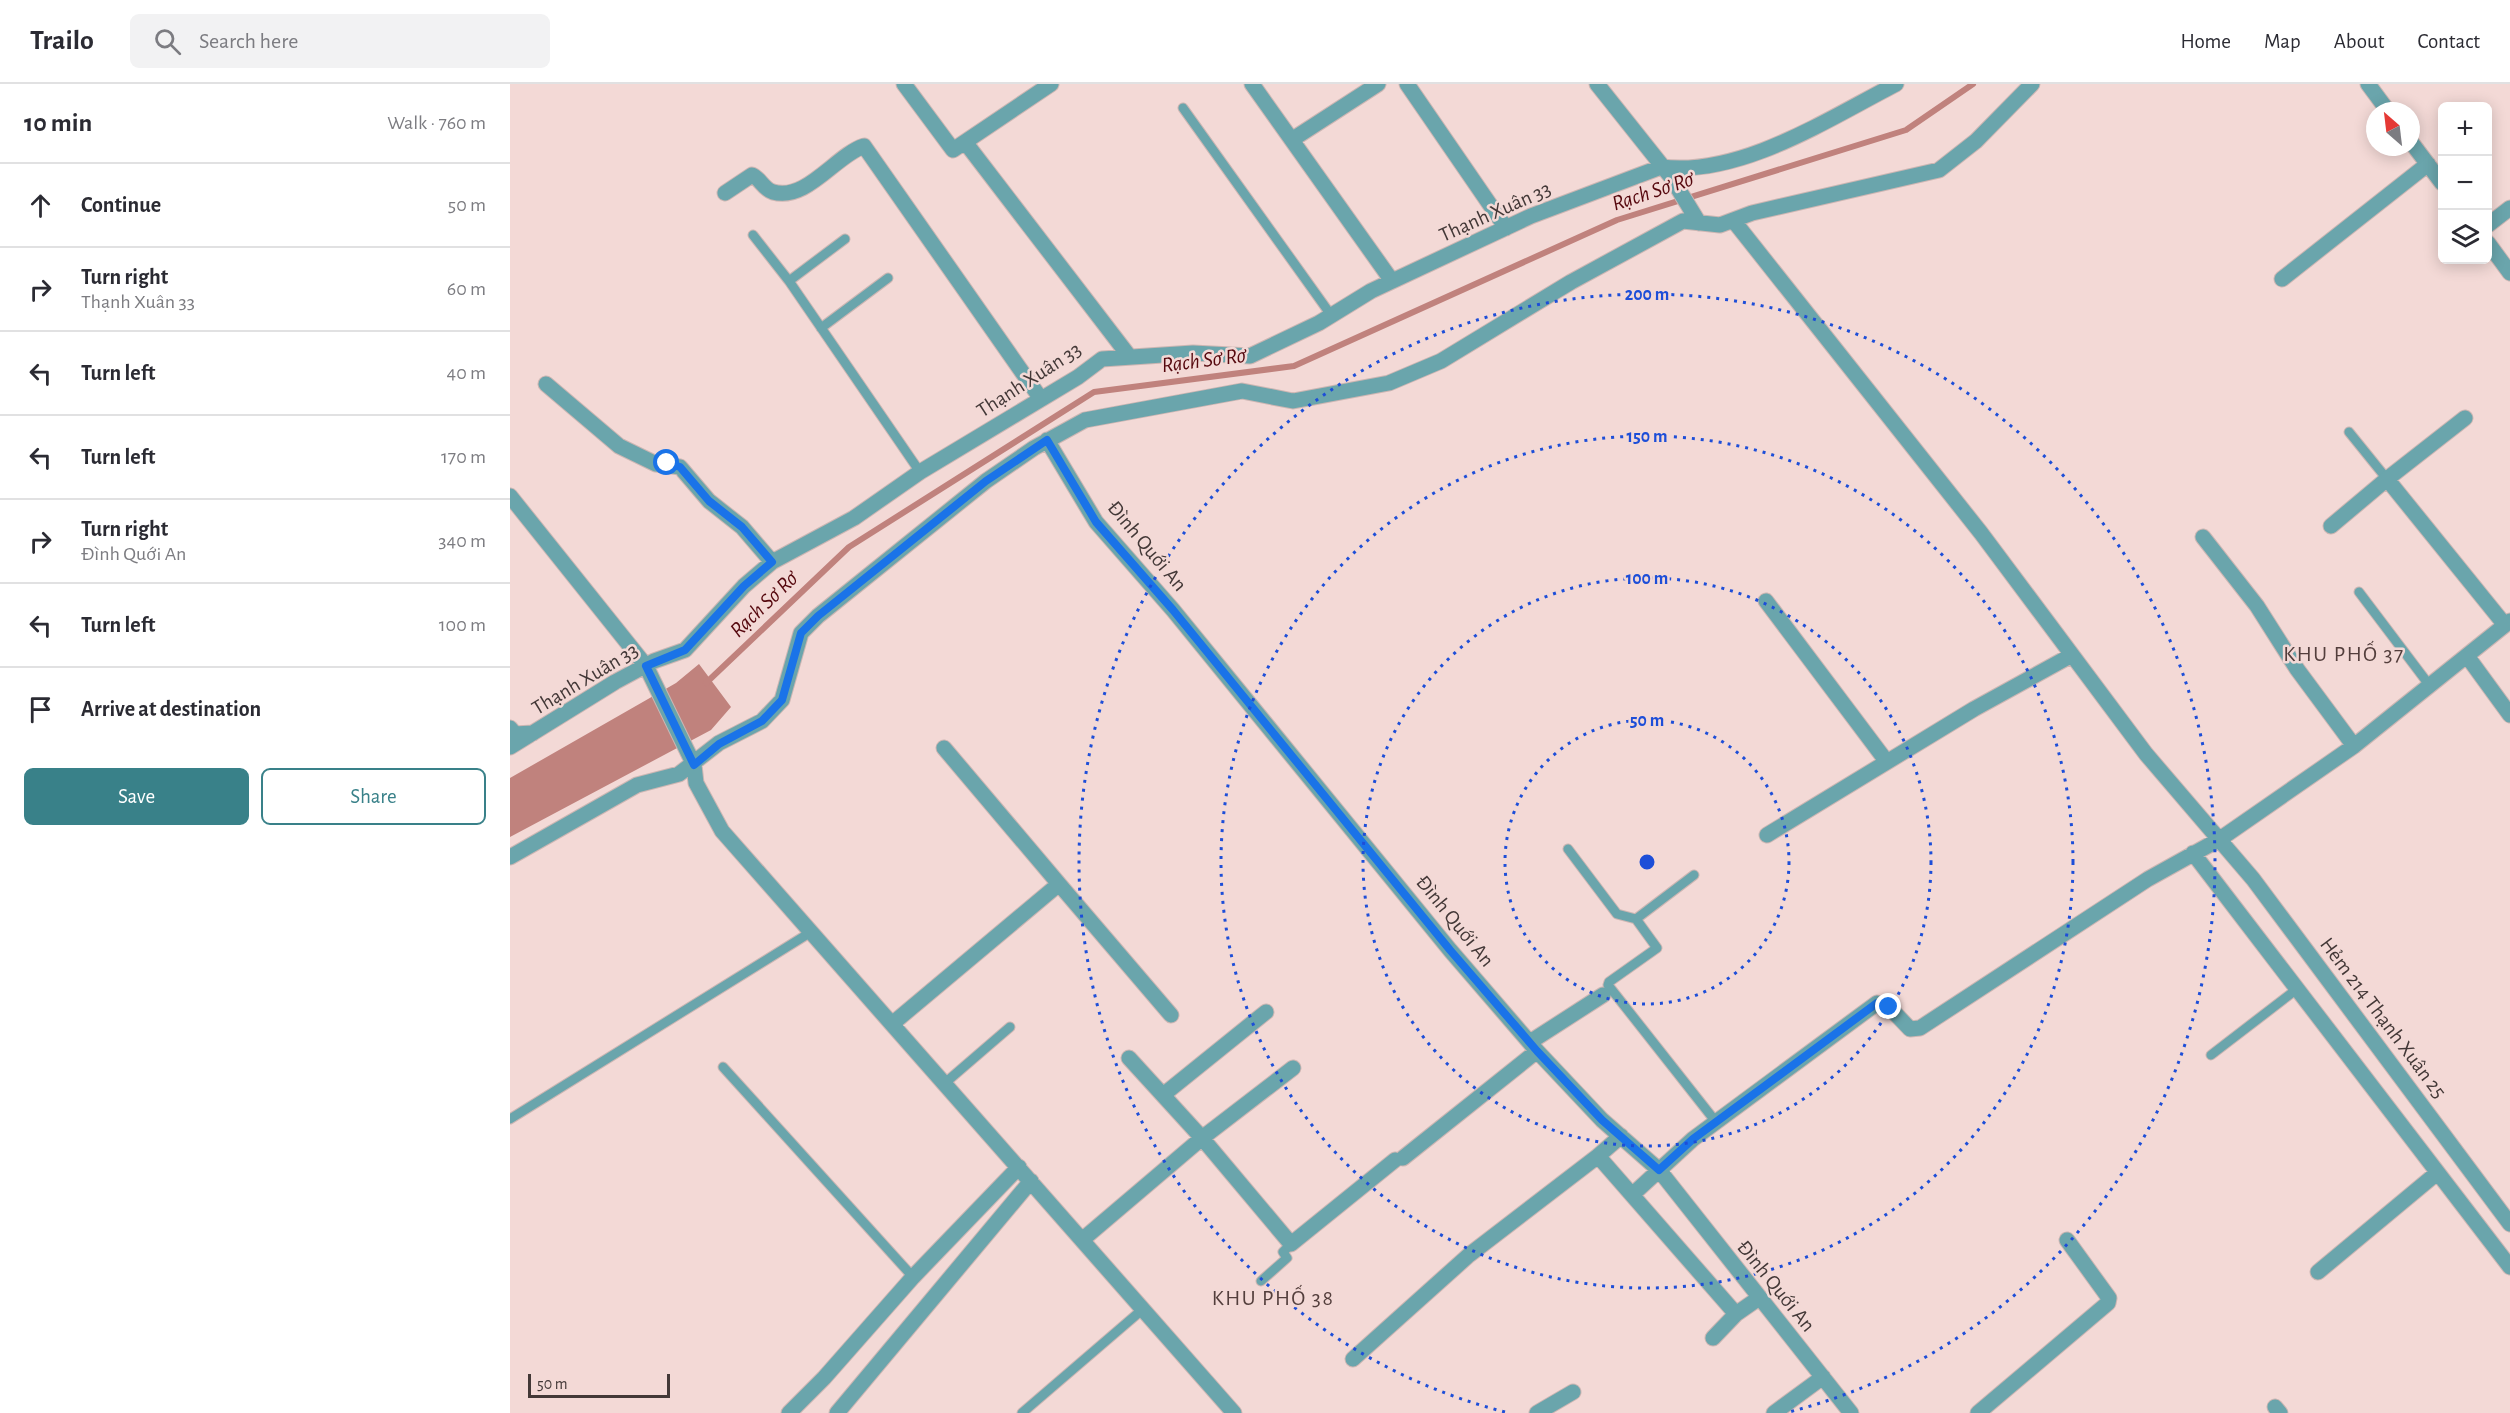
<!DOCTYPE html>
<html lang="en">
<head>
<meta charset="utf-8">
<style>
  body { margin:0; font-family:"Alegreya Sans",sans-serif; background:#f2f2f3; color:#2b2b33 }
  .controls { position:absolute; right:18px; top:18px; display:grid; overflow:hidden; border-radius:9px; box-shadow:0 3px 15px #0003 }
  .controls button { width:54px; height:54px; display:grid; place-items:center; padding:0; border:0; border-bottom:2px solid #e1e1e2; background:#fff; color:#2b2b33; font:30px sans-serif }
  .compass { position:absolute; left:1856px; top:18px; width:54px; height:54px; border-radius:50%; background:#fff; box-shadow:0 3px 15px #0003; rotate:332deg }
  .scale { position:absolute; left:18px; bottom:15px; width:142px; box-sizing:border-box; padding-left:6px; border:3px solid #433837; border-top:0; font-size:16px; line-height:21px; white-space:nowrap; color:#433837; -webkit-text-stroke:4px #f3d9d6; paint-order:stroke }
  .stop { position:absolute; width:18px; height:18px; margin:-14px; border:4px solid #1a73e8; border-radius:50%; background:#fff }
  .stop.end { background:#1a73e8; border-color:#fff; box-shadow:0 2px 6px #0008 }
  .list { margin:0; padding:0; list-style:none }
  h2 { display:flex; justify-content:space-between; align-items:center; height:78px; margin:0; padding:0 24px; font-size:26px }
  h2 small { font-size:20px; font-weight:400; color:#7c7c81 }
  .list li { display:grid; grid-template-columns:39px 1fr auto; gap:18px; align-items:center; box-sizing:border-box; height:84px; padding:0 24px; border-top:2px solid #e1e1e2 }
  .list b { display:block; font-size:22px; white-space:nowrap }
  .list p { margin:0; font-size:20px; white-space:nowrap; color:#7c7c81 }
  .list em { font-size:20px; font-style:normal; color:#7c7c81 }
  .actions { display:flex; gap:12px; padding:18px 24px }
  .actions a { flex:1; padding:14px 0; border:2px solid #398189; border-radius:9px; text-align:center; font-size:21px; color:#398189 }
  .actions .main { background:#398189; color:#fff }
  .icon { flex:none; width:33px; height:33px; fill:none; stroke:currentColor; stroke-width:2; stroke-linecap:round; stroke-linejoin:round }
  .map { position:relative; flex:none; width:2000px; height:1329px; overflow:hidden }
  header { display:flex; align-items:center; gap:36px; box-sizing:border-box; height:84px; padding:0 30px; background:#fff; border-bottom:2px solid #e1e1e2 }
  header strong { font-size:28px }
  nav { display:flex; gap:33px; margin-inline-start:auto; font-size:21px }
  .search { width:420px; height:54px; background:#f2f2f3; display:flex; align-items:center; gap:15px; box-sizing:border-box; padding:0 21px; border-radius:9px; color:#7c7c81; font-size:22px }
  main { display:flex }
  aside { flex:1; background:#fff }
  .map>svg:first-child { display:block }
</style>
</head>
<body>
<header>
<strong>Trailo</strong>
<div class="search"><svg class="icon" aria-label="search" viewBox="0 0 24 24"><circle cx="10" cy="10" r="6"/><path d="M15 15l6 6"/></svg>Search here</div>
<nav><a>Home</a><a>Map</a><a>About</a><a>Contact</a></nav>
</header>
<main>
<aside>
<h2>10 min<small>Walk · 760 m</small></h2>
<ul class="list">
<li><svg class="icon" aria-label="ahead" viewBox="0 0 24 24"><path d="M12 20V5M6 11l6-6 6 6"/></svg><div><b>Continue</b></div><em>50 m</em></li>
<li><svg class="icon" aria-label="right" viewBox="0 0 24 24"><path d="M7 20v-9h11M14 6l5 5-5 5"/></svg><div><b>Turn right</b><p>Thạnh Xuân 33</p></div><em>60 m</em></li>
<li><svg class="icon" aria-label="left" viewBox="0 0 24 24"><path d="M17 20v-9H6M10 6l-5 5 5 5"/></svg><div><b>Turn left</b></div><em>40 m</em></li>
<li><svg class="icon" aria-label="left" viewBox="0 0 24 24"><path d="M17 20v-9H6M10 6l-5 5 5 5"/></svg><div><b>Turn left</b></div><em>170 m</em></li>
<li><svg class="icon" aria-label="right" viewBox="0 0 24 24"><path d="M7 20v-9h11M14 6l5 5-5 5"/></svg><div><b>Turn right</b><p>Đình Quới An</p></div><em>340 m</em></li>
<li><svg class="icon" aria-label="left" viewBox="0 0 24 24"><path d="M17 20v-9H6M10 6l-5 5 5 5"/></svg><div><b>Turn left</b></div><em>100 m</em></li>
<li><svg class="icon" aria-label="arrive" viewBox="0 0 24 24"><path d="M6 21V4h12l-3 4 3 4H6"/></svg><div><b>Arrive at destination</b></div></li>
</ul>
<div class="actions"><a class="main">Save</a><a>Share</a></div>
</aside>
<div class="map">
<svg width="2000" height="1329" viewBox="0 0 2000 1329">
  <rect width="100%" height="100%" fill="#f3d9d6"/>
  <path fill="#c0827d" d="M 189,580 L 221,623 L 201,646 L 0,753 L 0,694 L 166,599 Z"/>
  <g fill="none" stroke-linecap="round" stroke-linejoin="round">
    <path stroke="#c0827d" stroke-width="6" d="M 196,599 L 339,463 L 584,308 L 784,282 L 1107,136 L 1396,46 L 1463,0"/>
    <defs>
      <path id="service" d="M 673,24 L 821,231
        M 243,151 L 279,197 L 410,388
        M 279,197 L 335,155
        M 311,244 L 378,194
        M 1839,348 L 1877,395
        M 1849,508 L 1920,602
        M 1058,765 L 1107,830 L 1126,835 L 1147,864 L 1099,898 L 1098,901 L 1206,1038
        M 1126,835 L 1184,791
        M 1701,971 L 1787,905
        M 213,983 L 403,1193
        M 435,999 L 500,943
        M 0,1035 L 301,848
        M 751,1197 L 777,1174 L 773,1168 L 781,1160
        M 512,1329 L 633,1225"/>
      <path id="minor" d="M 394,0 L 443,66 L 541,0
        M 742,0 L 882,197
        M 897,0 L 996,144
        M 1087,0 L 1161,93 L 1189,139
        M 1858,0 L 1878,27
        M 783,55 L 868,0
        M 455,58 L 619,272
        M 1901,58 L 1932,99
        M 215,109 L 242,91 C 250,94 253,105 263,108 C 296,118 326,71 354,62 L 531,315
        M 1223,136 L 1471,449 L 1636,670 L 1743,795 L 2000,1140
        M 1978,141 L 2000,124
        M 1978,159 L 2000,189
        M 1772,195 L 1918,80
        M 36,300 L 109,362 L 146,380 L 170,383 L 199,417 L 232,443 L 262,478
        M 537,356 L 586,438 L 663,526 L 940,866 L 1027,967 L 1092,1036 L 1149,1086 L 1341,1329
        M 1877,395 L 1955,334
        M 0,412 L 136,582 L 184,681 L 186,699 L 212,747 L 724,1329
        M 1821,442 L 1877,395 L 1995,541
        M 1693,453 L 1747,522 L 1787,585 L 1844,662
        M 1256,517 L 1377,678
        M 1957,572 L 2000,631
        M 0,644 L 5,650 L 23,649
        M 0,663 L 105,598 L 144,577 L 175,566 L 234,502 L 262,478 L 344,434 L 410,388 L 568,293 L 592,275 L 683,269 L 740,272 L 809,239 L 861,207 L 1021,132 L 1151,83 C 1230,93 1318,35 1386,0
        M 1257,751 L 1464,625 L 1562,571
        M 1683,769 L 2000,1183
        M 0,773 L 127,701 L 169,690 L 209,659 L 252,637 L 272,616 L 291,549 L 308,532 L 476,397 L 524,364 L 575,336 L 732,307 L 783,317 L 879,299 L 931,277 L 1061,198 L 1173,137 L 1210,141 L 1242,129 L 1429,86 L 1466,57 L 1522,0
        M 549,800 L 661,931
        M 382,940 L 549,800 L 434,664
        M 1020,958 L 1093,911
        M 619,974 L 692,1054 L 783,984
        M 653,1011 L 756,928
        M 1111,1052 L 1088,1072 L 1226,1230
        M 893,1074 L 1027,967
        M 1122,1111 L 1183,1055 L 1367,919 L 1379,923 L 1400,945 L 1410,944 L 1638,795 L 1710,755 L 1844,662 L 2000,537
        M 572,1156 L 692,1054 L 781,1160 L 885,1076
        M 1808,1188 L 1927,1089
        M 1203,1254 L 1226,1230 L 1249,1214
        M 843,1275 L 959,1171 L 1088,1072
        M 1765,1323 L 1770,1329
        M 279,1329 L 314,1294 L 403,1193 L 509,1083
        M 327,1329 L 521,1097
        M 1027,1329 L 1063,1308
        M 1264,1329 L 1313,1293
        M 1468,1329 L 1598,1219 L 1599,1214 L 1557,1156"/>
    </defs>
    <use href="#service" stroke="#ccb6b3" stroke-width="11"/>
    <use href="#minor" stroke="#ccb6b3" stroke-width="17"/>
    <use href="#service" stroke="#6aa5ac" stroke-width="9"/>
    <use href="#minor" stroke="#6aa5ac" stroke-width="15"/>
  </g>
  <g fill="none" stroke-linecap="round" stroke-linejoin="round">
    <path stroke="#1a73e8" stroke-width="8" d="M 157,379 L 170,383 L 199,417 L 232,443 L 262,478 L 234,502 L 175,566 L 136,582 L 184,681 L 209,660 L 252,637 L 272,616 L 291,549 L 308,532 L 476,397 L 537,356 L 586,438 L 663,526 L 940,866 L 1027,967 L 1092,1036 L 1149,1086 L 1183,1055 L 1367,919 L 1379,923"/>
  </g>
  <g fill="none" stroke="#1d4ed8" stroke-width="3" stroke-dasharray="3 6">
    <circle cx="1137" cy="778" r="142"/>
    <circle cx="1137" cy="778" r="284"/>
    <circle cx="1137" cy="778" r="426"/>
    <path d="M995 1328A568 568 0 1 1 1279 1328"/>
  </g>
  <g text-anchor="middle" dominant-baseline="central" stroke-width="5" stroke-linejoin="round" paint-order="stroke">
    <g font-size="21" fill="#433837" stroke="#f3d9d6">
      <text transform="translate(985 128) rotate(-24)">Thạnh Xuân 33</text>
      <text transform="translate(519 296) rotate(-33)">Thạnh Xuân 33</text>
      <text transform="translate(637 462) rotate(50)">Đình Quới An</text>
      <text transform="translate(75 595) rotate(-31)">Thạnh Xuân 33</text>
      <text transform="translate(945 837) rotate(51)">Đình Quới An</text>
      <text transform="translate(1873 934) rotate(53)">Hẻm 214 Thạnh Xuân 25</text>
      <text transform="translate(1266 1202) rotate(51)">Đình Quới An</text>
    </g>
    <g font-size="22" font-style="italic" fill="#55070d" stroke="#f3d9d6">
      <text transform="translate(1143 107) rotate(-18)">Rạch Sơ Rơ</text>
      <text transform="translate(694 276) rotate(-7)">Rạch Sơ Rơ</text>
      <text transform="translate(254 520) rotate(-44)">Rạch Sơ Rơ</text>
    </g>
    <g font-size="22" letter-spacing="1.5" fill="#533e3c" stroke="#f3d9d6">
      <text x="1834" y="570">KHU PHỐ 37</text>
      <text x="763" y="1214">KHU PHỐ 38</text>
    </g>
  </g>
  <circle cx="1137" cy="778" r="9" fill="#1d4ed8" stroke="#f3d9d6" stroke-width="3"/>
  <g font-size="18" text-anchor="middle" font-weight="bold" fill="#1d4ed8" stroke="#f3d9d6" stroke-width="5" stroke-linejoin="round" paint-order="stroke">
    <text x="1137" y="216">200 m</text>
    <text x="1137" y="358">150 m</text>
    <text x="1137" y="500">100 m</text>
    <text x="1137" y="642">50 m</text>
  </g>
</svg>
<div class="controls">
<button>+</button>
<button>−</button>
<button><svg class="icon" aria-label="layers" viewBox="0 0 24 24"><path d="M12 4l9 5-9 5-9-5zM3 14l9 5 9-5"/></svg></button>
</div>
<svg class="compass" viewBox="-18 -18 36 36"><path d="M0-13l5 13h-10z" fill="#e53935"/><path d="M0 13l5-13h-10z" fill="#7c7c81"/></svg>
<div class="scale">50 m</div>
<div class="stop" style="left:157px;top:379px"></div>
<div class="stop end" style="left:1379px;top:923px"></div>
</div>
</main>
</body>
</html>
